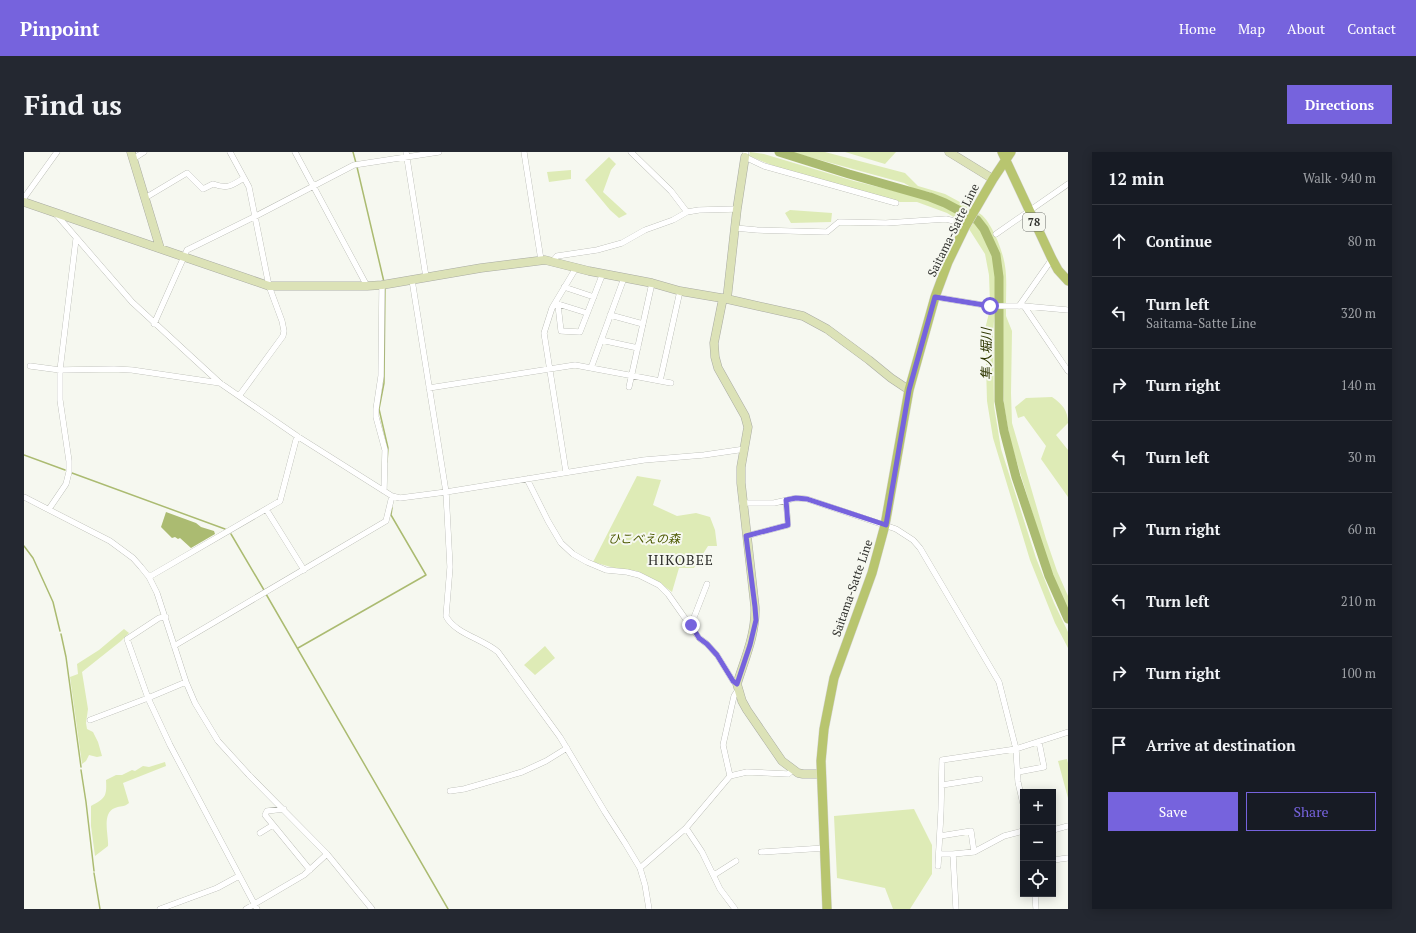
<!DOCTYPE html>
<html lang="en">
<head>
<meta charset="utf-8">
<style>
  body { margin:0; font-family:"PT Serif","Noto Sans JP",serif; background:#242831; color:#f1f3f6 }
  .controls { position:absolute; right:12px; bottom:12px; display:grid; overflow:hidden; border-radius:0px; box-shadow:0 2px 10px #0003 }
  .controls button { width:36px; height:36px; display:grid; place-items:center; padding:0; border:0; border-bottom:1px solid #363941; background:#171b24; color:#f1f3f6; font:20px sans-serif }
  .stop { position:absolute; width:12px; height:12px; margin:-9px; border:3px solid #7663dd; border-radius:50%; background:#fff }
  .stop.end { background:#7663dd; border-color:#fff; box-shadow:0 1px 4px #0008 }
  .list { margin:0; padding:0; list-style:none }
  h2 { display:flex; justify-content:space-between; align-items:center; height:52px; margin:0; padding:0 16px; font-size:17px }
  h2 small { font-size:13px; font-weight:400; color:#9ea1a6 }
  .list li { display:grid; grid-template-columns:26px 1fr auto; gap:12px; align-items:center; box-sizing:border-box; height:72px; padding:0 16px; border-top:1px solid #363941 }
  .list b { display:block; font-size:15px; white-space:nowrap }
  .list p { margin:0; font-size:13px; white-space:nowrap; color:#9ea1a6 }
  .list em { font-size:13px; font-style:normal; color:#9ea1a6 }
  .actions { display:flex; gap:8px; padding:12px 16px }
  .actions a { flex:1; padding:9px 0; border:1px solid #7663dd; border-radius:0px; text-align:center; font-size:14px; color:#7663dd }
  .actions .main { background:#7663dd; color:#fff }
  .icon { flex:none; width:22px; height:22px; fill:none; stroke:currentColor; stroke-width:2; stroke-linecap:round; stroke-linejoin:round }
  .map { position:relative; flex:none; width:1044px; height:757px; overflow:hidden; border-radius:0px }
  header { display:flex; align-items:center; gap:24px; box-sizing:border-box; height:56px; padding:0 20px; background:#7663dd; color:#fff }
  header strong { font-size:19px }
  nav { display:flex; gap:22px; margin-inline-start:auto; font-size:14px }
  .intro { display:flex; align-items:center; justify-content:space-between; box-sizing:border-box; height:96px; padding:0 24px }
  h1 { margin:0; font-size:28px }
  .button { padding:10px 18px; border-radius:0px; background:#7663dd; color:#fff; font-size:14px; font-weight:700 }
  main { display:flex; gap:24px; padding:0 24px }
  aside { flex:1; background:#171b24; border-radius:0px; box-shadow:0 2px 10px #0003 }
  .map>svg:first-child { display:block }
</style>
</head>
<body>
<header>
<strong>Pinpoint</strong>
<nav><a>Home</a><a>Map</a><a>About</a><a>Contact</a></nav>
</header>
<div class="intro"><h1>Find us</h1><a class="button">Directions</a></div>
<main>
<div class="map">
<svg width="1044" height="757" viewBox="0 0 1044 757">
  <rect width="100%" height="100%" fill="#f6f8f0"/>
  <path fill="#deebb6" d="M 726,0 L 740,2 L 830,29 L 899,46 L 916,53 L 941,66 L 938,70 L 923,61 L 893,50 L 876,50 L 763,19 L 725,4 Z
    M 767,0 L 801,0 L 881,21 L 894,34 L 921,42 L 947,56 L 944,61 L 925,49 L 905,40 L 892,38 L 880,31 Z
    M 821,0 L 872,0 L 861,12 Z
    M 585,5 L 592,12 L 587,18 L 579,40 L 603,62 L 595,66 L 586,58 L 561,28 Z
    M 547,18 L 547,27 L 525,30 L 523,20 Z
    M 766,58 L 808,61 L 807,70 L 767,71 L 761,61 Z
    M 955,61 C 967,68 979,99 981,114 C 983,126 982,139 982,151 L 978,152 C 977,124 976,85 953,65 Z
    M 950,70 C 966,83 972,113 972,132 C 972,139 971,145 971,151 L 966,151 L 965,123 L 961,102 L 945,77 Z
    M 971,156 L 969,182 L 970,254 L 977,297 L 1012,406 L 1030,451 L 1044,480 L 1044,496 L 1031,471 L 1006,408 L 969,286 L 963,249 L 961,177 L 966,157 Z
    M 978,157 L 982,157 L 982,164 L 988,179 L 987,241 L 988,271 L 1022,387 L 1033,419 L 1044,444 L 1044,459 L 1027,421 L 986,288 L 980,253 Z
    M 1028,245 C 1038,252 1044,258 1044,271 L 1032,283 L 1044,298 L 1044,345 L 1017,307 L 1022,294 L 1000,264 L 994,266 L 991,255 L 1002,246 Z
    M 613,324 L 637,328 L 629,353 L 653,364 L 672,361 L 686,365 L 691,378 L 693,394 L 684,394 L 670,416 L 655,416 L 648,440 L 637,432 L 613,419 L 594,417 L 569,410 Z
    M 100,477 L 105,481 L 97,489 L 58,520 L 64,557 L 62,571 L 63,577 L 69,580 L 74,590 L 78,604 L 73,605 L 65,603 L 62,609 L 58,612 L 46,525 L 54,522 L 53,512 L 75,498 Z
    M 521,494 L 531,506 L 511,523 L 500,513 Z
    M 1043,607 L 1044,611 L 1044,646 L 1034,609 Z
    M 141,610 L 142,614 L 99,631 L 105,651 C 99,656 97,653 91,656 C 77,661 85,684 84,694 L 71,704 L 67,674 L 67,654 C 81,646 83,645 82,628 L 92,623 L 98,623 L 108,618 L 111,619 L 119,614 L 125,615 Z
    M 890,657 L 908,693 L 908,722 L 886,757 L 869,757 L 861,736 L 813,726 L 810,664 Z"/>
  <path fill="#abbb71" d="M 142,360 L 172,371 L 177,375 L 190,379 L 191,382 L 167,396 L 156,386 L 154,387 L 151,385 L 148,386 L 137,375 Z"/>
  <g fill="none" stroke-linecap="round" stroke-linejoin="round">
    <path stroke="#abbb71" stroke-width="1.5" d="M 329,0 L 332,11
      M 333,15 L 360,130
      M 361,136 L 360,231 L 355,257 L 364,296 L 363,310
      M 0,303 L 41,318
      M 48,321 L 201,377
      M 207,382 L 240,438
      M 0,394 L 9,406 L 29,450 L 36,479
      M 242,442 L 424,757
      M 37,482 L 42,505 L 57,615
      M 274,496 L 402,423 L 367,363 L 368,356
      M 57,618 L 62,650 L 70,719
      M 70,721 L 76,757"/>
    <path stroke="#abbb71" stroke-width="9" d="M 755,0 L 825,22 L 906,45 L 921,51 L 953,68 L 960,77 L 972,103 L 975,125 L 975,249 L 980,279 L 992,325 L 1025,424 L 1044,467"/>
    <defs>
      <path id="street" d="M 206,0 L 225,35 L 245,134 L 258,169 L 260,179 L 259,184 L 215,244
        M 271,0 L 343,134
        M 382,0 L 402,125
        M 500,0 L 517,108
        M 607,0 L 647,39 L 663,60
        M 722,0 L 721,5 L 740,14 L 872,51
        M 109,7 L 120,0
        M 0,46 L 33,0
        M 121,46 L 163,21 L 179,37 L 189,32 C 204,37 207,34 220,26
        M 31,61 L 108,150 L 196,231 L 273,284 L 368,344 L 376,346 L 422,340 L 620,308 L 680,303 L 721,297
        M 711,76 L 733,78 L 803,80 L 815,70 L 862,71 L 922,67 L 930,69 L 941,75
        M 972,82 L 1044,32
        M 529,109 L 533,104 L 573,98 L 598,91 L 621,78 L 649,68 L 663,60 L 675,58 L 713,57
        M 388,128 L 422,340 L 426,415 L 422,464 C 430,481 459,487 474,500 L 536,585 L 581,660 L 601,691 L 616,716 L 621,733 L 625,757
        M 358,133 L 357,224 L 352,257 L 352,265 L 361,298 L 360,339
        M 540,135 L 570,145
        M 911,145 L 966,154 L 1000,154 L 1044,158
        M 531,151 L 563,161
        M 534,153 L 537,179 L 556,180 L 579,121
        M 995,154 L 1028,107
        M 1000,154 L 1044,219
        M 586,163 L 619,172
        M 130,172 L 163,98 L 230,65 L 330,13 L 415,0
        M 577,188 L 614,196
        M 6,214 L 36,218 L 90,217 L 108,218 L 196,231
        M 567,216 L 600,126
        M 636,229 L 656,139
        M 605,235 L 628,131
        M 405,236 L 551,213 L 647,231
        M 542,320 L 520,181 L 528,156 L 552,116
        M 503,327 L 524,369 L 537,391 L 549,402 L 563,410 L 582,418 L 603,420 L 615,423 L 635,433 L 644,442 L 675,486 L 683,492 L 693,503 L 709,529 L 713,532
        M 0,345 L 86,389 L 109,406 L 117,415 L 125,425 L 133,441 L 162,530 L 171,551 L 194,589 L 225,623 L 303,702 L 348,757
        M 718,351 L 750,351 L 772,346 L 783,347 L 872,377 L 889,388 L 896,396 L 975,530 L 992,597 L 994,630 L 999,652
        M 25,357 L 42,332 L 45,320 L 45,309 L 36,248 L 36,218 L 52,87
        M 242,357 L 280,418
        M 722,384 L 764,373 L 762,348
        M 125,425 L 256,349 L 273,284
        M 142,465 L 135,466 L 103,487 L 124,546 L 146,593 L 233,757
        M 667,473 L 683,432
        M 150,494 L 362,369 L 368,344
        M 66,568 L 124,546 L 162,530
        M 994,620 L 1020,615 L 1015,590
        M 706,624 L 699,593 L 710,544 L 714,538
        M 918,633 L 956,627
        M 426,639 L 440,637 L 498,620 L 522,609 L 543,596
        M 260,657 L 243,659 L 241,663 L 286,718
        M 662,676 L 678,700 L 696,737 L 711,757
        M 1029,678 L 1044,674
        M 236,681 L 249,673
        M 916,684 L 947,679 L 950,700
        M 737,700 L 801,696
        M 915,702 L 929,702
        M 1029,708 L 1044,706
        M 914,714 L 917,658 L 918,608 L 992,597 L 1044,580
        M 616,716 L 662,676 L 706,624 L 723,620 L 764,622 L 769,618
        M 690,723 L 712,709
        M 1011,742 L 1012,757
        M 136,757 L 193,736 L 215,724
        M 222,757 L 280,723 L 303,702
        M 932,757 L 929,702 L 950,700 L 980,684 L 999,679"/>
      <path id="secondary" d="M 107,0 L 136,96
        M 925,0 L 969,27
        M 0,50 L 245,134 L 343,134 L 358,133 L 457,116 L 521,108 L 565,119 L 628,131 L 656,139 L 703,147 L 779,164 L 803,177 L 845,208 L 867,226 L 885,238
        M 699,146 L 690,191 L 691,205 L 694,216 L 721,264 L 724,275 L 717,315 L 717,331 L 731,455 C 732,482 721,506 713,532 L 718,549 L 723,558 L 758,609 L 774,621 L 779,622 L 797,622
        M 703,147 L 713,57 L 721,5"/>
      <path id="primary" d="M 978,0 L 1028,107 L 1034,118 L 1044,129
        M 803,757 L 797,609 L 800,577 L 810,526 L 848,421 L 861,373 L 885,238 L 911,145 L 924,110 L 941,75 L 969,27 L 987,0"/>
    </defs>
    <use href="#street" stroke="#a9aba3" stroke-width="6"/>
    <use href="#secondary" stroke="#a9aba3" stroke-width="9"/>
    <use href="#primary" stroke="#d6d6d5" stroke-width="10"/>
    <use href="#street" stroke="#fff" stroke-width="5.5"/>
    <use href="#secondary" stroke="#dce2b7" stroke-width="8"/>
    <use href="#primary" stroke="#b8c56f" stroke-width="9"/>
  </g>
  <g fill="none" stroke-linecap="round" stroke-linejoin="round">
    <path stroke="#7663dd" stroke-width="5" d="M 667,473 L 675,486 L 683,492 L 693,503 L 709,529 L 713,532 L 726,493 L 732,468 L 731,455 L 722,384 L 764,373 L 762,348 L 772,346 L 783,347 L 862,373 L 885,238 L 911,145 L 966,154"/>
  </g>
  <g text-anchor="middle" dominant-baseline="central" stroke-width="4" stroke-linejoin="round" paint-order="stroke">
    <rect fill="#f6f8f0" stroke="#6b6d68" stroke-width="1" x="999" y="61" width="22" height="18" rx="3"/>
    <g font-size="11" font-weight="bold" fill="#30312d">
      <text x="1010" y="70">78</text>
    </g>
    <g font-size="12" fill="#30312d" stroke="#f6f8f0">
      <text transform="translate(929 78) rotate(-64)">Saitama-Satte Line</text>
      <text transform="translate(828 436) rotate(-71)">Saitama-Satte Line</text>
    </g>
    <g font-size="12" font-style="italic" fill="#4c5900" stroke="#f6f8f0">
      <text x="620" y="386">ひこべえの森</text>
    </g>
    <g font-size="13" font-style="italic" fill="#2f3700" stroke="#f6f8f0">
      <text transform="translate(962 202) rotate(-90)">隼人堀川</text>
    </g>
    <g font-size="14" letter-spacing="1" fill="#30312d" stroke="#f6f8f0">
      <text x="657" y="407">HIKOBEE</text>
    </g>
  </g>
</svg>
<div class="controls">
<button>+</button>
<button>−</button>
<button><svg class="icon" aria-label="locate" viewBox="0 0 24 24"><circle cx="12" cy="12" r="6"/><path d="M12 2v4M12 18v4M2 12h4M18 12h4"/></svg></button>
</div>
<div class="stop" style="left:966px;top:154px"></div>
<div class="stop end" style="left:667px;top:473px"></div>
</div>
<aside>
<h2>12 min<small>Walk · 940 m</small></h2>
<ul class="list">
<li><svg class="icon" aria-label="ahead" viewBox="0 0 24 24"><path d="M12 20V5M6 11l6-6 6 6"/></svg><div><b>Continue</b></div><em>80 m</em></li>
<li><svg class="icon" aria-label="left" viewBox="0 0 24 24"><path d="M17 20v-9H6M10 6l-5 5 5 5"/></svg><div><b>Turn left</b><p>Saitama-Satte Line</p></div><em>320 m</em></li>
<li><svg class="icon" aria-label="right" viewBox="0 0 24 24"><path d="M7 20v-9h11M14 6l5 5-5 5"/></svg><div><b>Turn right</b></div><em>140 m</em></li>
<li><svg class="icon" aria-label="left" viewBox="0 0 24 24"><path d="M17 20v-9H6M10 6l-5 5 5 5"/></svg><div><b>Turn left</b></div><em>30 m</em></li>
<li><svg class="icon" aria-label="right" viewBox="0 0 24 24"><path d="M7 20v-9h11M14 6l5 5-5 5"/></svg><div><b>Turn right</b></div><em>60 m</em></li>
<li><svg class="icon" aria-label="left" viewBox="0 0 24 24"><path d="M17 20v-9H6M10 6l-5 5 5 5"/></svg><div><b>Turn left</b></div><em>210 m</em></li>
<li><svg class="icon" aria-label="right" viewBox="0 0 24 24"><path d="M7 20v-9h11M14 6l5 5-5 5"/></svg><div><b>Turn right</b></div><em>100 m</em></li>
<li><svg class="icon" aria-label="arrive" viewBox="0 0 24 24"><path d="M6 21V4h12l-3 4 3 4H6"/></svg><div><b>Arrive at destination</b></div></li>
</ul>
<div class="actions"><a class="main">Save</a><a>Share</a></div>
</aside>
</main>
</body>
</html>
